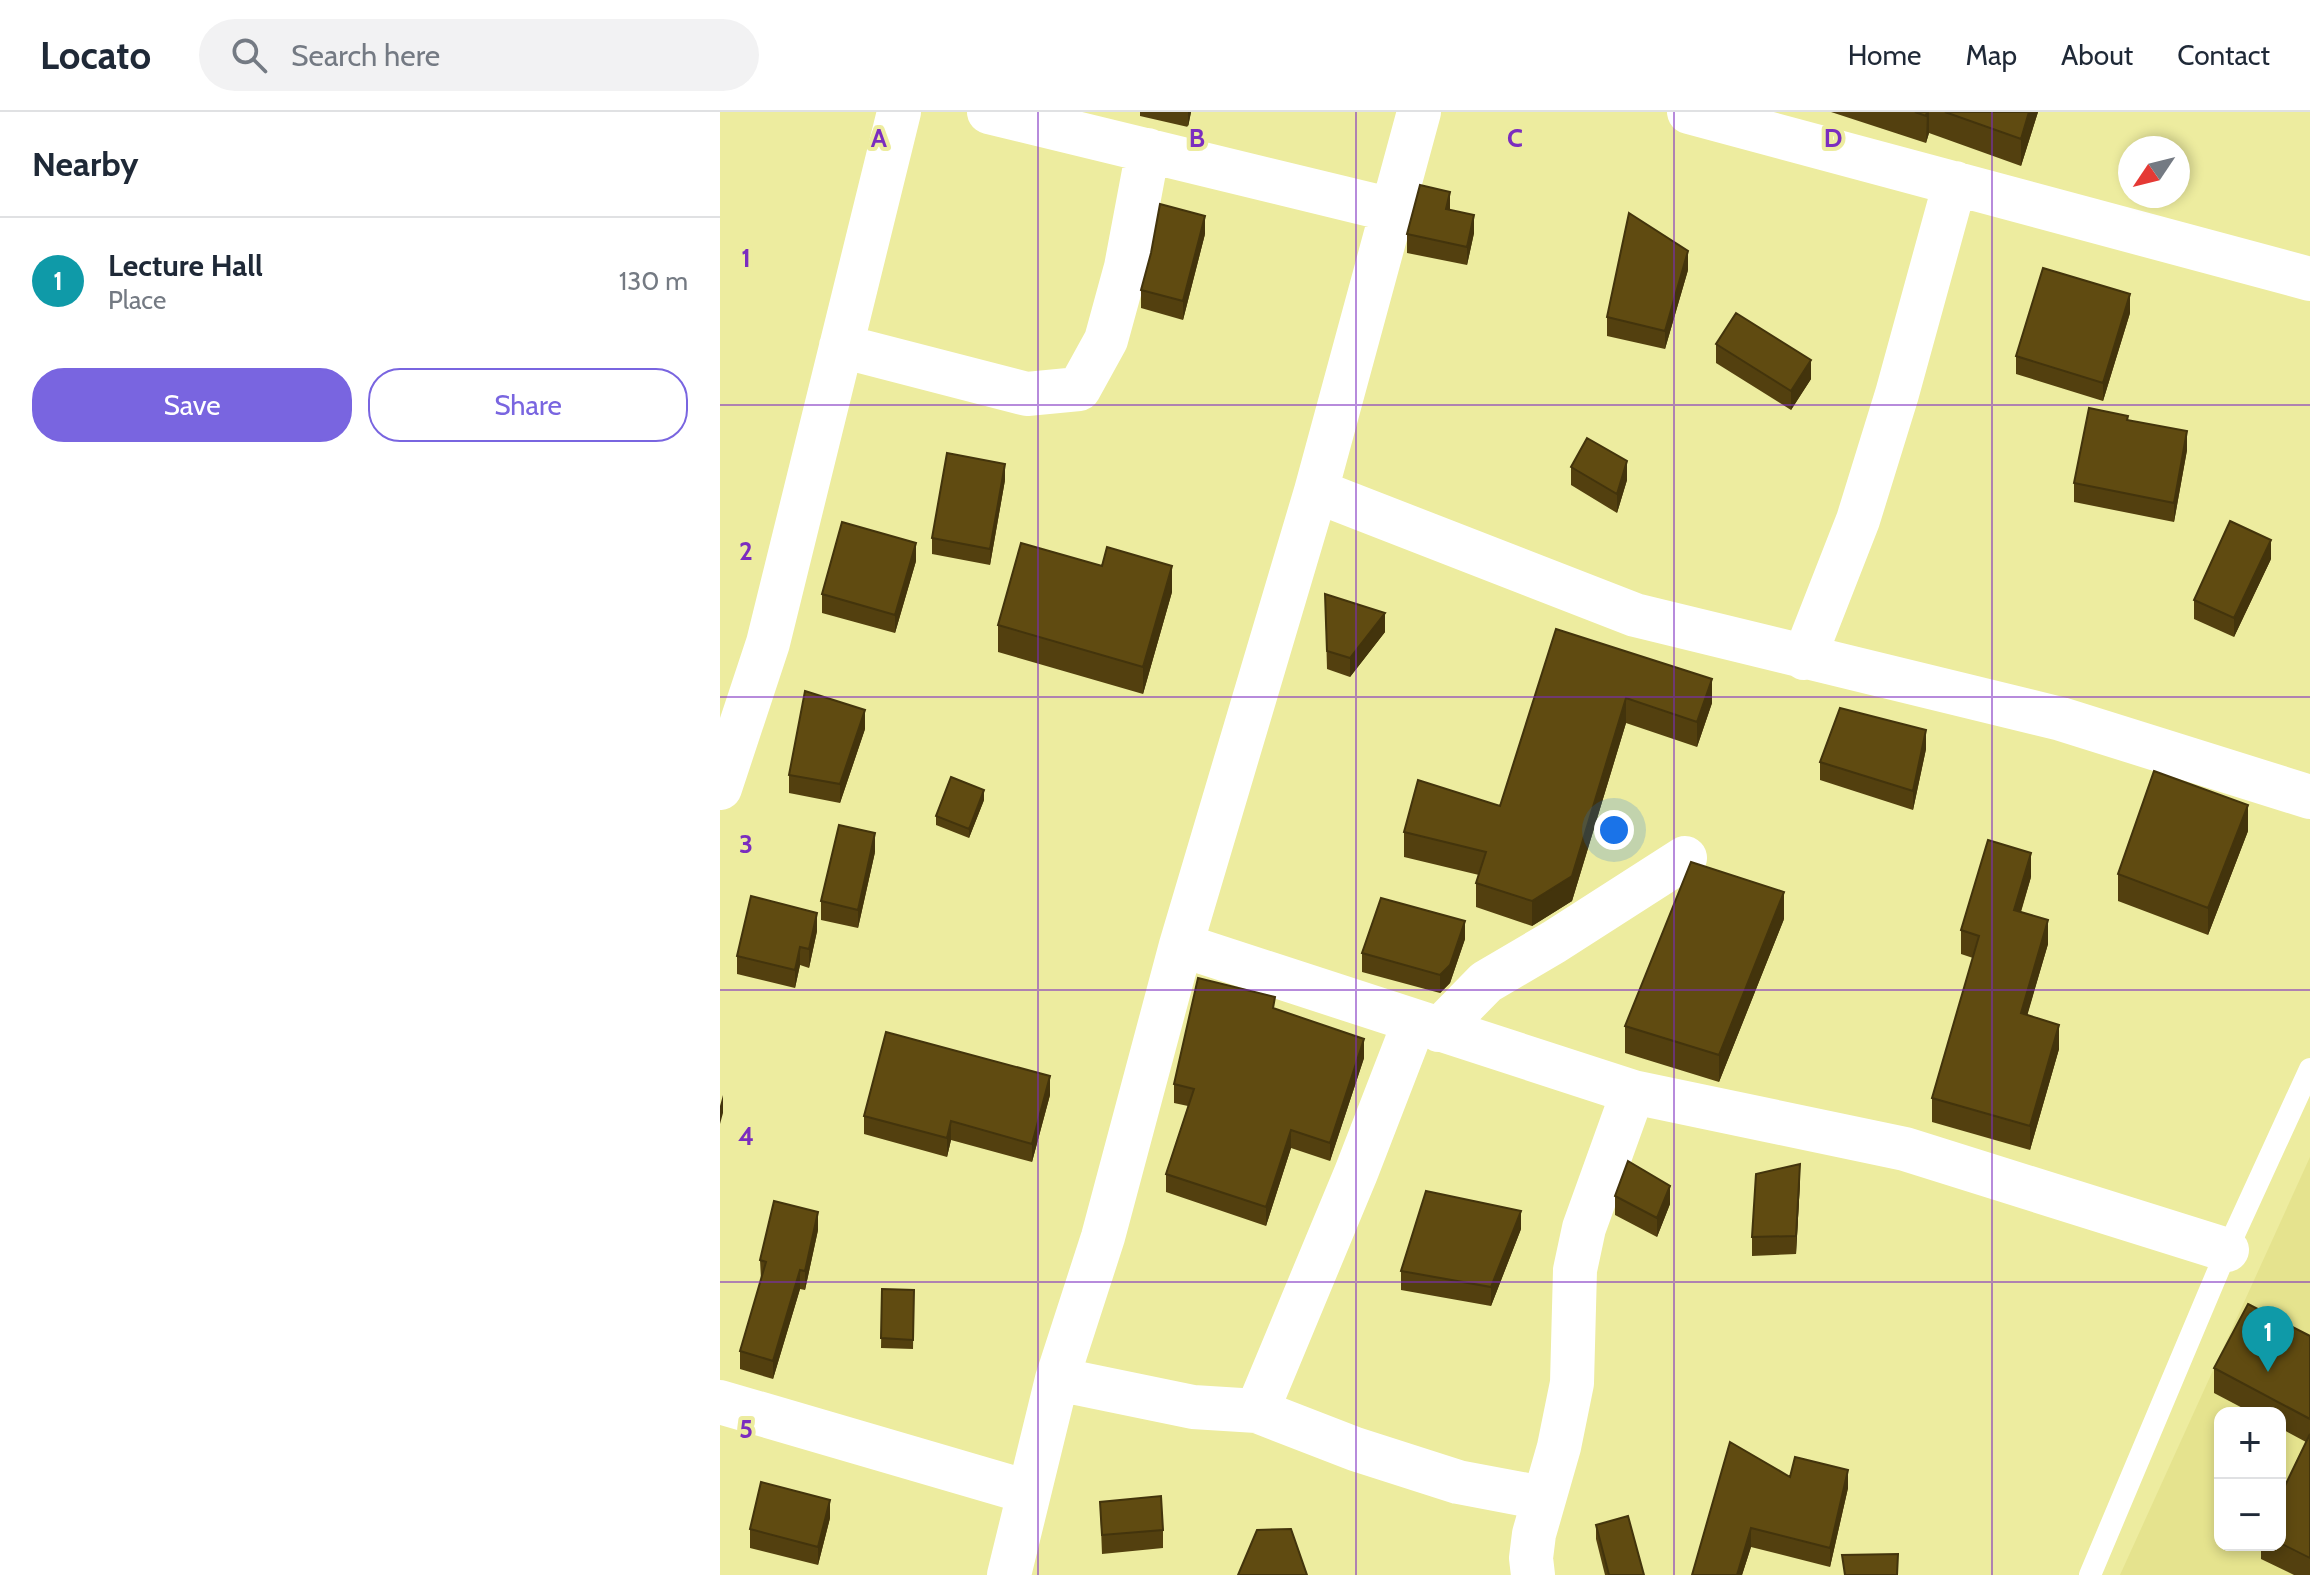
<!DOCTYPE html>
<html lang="en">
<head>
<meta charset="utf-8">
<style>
  body { margin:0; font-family:Cabin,sans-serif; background:#f2f2f3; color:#1f2937 }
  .controls { position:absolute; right:24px; bottom:24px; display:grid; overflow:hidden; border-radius:16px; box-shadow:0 4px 12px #0003 }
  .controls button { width:72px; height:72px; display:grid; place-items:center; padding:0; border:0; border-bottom:2px solid #e0e1e3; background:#fff; color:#1f2937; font:40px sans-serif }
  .compass { position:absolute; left:1398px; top:24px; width:72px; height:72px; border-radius:50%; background:#fff; box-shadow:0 4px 12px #0003; rotate:235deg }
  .you { position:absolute; left:894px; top:718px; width:28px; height:28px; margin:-20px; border:6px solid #fff; border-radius:50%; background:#1a73e8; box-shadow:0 0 0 12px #1a73e833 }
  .badge { display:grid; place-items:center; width:52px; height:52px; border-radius:50%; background:#7965e0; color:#fff; font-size:26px; font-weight:700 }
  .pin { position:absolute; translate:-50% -66px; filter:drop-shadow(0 2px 4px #0008) }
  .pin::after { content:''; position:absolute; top:42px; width:28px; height:24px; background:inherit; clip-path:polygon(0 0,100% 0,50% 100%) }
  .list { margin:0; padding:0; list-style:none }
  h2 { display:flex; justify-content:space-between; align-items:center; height:104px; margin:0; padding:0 32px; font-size:34px }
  h2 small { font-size:26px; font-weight:400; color:#747a83 }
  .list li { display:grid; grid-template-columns:52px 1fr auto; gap:24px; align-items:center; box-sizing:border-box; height:128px; padding:0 32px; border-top:2px solid #e0e1e3 }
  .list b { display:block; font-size:30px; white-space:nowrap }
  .list p { margin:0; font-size:26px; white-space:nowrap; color:#747a83 }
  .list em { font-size:26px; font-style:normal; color:#747a83 }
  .actions { display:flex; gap:16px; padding:24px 32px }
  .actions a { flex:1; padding:18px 0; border:2px solid #7965e0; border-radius:32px; text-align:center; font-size:28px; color:#7965e0 }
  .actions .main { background:#7965e0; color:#fff }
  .icon { flex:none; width:44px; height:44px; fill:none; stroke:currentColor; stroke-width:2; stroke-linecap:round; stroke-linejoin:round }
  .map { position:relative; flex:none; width:1590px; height:1463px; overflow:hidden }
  header { display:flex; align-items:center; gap:48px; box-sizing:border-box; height:112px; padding:0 40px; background:#fff; border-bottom:2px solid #e0e1e3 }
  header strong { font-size:38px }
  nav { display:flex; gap:44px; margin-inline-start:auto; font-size:28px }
  .search { width:560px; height:72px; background:#f2f2f3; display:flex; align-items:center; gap:20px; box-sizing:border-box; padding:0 28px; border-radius:44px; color:#747a83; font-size:30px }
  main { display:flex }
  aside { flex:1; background:#fff }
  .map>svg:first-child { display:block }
</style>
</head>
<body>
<header>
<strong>Locato</strong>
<div class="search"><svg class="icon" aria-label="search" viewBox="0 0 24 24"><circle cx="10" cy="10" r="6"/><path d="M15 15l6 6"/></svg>Search here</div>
<nav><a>Home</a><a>Map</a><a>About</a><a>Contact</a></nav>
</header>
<main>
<aside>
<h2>Nearby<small></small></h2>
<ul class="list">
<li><span class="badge" style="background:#0f9aa8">1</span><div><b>Lecture Hall</b><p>Place</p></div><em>130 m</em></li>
</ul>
<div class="actions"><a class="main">Save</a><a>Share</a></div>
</aside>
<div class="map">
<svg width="1590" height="1463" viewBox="0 0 1590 1463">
  <rect width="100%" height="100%" fill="#edec9f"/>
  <path fill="#e5e38e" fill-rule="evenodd" d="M 1590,1045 L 1590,1463 L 1400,1463 ZM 1500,1301 L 1560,1301 L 1560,1433 L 1500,1433 Z"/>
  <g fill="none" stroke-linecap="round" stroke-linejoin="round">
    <path stroke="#fff" stroke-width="22" d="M 1370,1463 L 1507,1138 L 1590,957"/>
    <path stroke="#fff" stroke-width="44" d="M 269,0 L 672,98
      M 969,0 L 1590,167
      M 121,234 L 307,282 L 359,277 L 386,228 L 406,155 L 428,38
      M 596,379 L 915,503 L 1341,607 L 1590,685
      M 1084,546 L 1138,408 L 1177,282 L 1235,71
      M 0,676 L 48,531 L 179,0
      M 461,833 L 913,980 L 1185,1037 L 1507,1138
      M 719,918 L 766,870 L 834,830 L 965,746
      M 337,1267 L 473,1295 L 537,1299 L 636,1061 L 694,911
      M 0,1290 L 308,1380
      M 537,1299 L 635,1337 L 738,1370 L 823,1386
      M 289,1463 L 337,1267 L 383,1125 L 461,833 L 596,379 L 699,0
      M 813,1463 L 811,1446 L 814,1422 L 839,1335 L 852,1271 L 855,1158 L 864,1116 L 913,980"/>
  </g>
  <path fill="#53400f" d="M 420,0 L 471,0 L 468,15 L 420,4 Z
    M 1111,0 L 1318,0 L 1301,54 L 1209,21 L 1206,31 Z
    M 754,121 L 747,153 L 687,141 L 687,122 Z
    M 485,122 L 463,208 L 421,196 L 421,178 Z
    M 968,158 L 945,237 L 887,224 L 887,205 Z
    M 1410,201 L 1383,289 L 1296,262 L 1296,244 Z
    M 996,232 L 1091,267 L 1071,298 L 996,251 Z
    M 1408,308 L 1467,338 L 1454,410 L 1354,390 L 1354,371 Z
    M 851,355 L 907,368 L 897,401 L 851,373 Z
    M 285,368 L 270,453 L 212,442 L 212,426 Z
    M 1551,447 L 1514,525 L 1474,507 L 1474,488 Z
    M 196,449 L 175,521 L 102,501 L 102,482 Z
    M 452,480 L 423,582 L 278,540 L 278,513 Z
    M 605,482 L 665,520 L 630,565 L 607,557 Z
    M 836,517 L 992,591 L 977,635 L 906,611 L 852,789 L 812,814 L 756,795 L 756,771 L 759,763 L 684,745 L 684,720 L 780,694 Z
    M 145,617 L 120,691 L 69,681 L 69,663 Z
    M 1206,637 L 1193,698 L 1100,668 L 1100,650 Z
    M 264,688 L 249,726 L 216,713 L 216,704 Z
    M 1528,719 L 1488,823 L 1398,789 L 1398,762 Z
    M 155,740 L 138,816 L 101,808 L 101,789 Z
    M 1311,765 L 1301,800 L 1328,832 L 1307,903 L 1339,937 L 1310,1038 L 1212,1010 L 1212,986 L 1253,846 L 1241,842 L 1241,818 Z
    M 1064,807 L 999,970 L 905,941 L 905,914 Z
    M 97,819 L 89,856 L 80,853 L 75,876 L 17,862 L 17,844 Z
    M 745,827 L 730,871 L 720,881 L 642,860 L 642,841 Z
    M 555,897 L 644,946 L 610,1049 L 571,1036 L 546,1114 L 446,1080 L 446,1062 L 468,994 L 454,991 L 454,972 Z
    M 330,983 L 312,1050 L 231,1028 L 227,1045 L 144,1022 L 144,1004 Z
    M 1080,1070 L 1076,1142 L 1032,1144 L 1032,1125 Z
    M 895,1084 L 950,1092 L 937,1125 L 895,1103 Z
    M 801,1117 L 771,1194 L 681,1178 L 681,1159 Z
    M 98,1118 L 85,1178 L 80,1177 L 53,1267 L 20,1257 L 20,1239 L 41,1167 L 40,1148 Z
    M 162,1177 L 194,1178 L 193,1237 L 161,1236 Z
    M 1590,1224 L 1590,1463 L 1574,1463 L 1541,1447 L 1541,1433 L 1560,1433 L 1560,1384 L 1586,1330 L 1560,1316 L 1560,1301 L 1532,1301 L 1494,1281 L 1494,1256 Z
    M 1070,1365 L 1128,1376 L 1110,1455 L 1031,1435 L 1022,1463 L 972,1463 Z
    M 380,1390 L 443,1418 L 443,1436 L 382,1442 Z
    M 110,1406 L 98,1453 L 30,1436 L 30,1417 Z
    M 876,1413 L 924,1463 L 885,1463 L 876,1427 Z"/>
  <path fill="#43340c" d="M 468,0 L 471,0 L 468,15 Z
    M 1207,0 L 1209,0 L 1209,21 L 1206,31 Z
    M 1309,0 L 1318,0 L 1301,54 L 1301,27 Z
    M 730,80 L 730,99 L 726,97 Z
    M 754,103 L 754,121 L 747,153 L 747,135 Z
    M 485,104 L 485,122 L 463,208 L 463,189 Z
    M 968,139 L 968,158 L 945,237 L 945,219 Z
    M 1410,182 L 1410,201 L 1383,289 L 1383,271 Z
    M 1091,248 L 1091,267 L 1071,298 L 1071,279 Z
    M 1467,319 L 1467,338 L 1454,410 L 1454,391 Z
    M 907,349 L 907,368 L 897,401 L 897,382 Z
    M 285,352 L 285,368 L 270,453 L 270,437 Z
    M 1551,428 L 1551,447 L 1514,525 L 1514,506 Z
    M 196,431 L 196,449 L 175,521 L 175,503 Z
    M 452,454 L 452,480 L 423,582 L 423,555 Z
    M 665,501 L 665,520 L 630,565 L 630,546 Z
    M 992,567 L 992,591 L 977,635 L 977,610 Z
    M 906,586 L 906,611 L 852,789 L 812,814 L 812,789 Z
    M 145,598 L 145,617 L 120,691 L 120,672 Z
    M 1206,618 L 1206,637 L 1193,698 L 1193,679 Z
    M 264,678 L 264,688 L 249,726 L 249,717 Z
    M 1528,693 L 1528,719 L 1488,823 L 1488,796 Z
    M 155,721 L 155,740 L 138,816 L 138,798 Z
    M 1311,741 L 1311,765 L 1294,822 L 1294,798 Z
    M 1064,780 L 1064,807 L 999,970 L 999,943 Z
    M 97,801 L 97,819 L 89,856 L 89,837 Z
    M 1328,808 L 1328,832 L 1301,925 L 1301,901 Z
    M 745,809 L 745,827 L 730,871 L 720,881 L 720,863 Z
    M 80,835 L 80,853 L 75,876 L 75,858 Z
    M 1339,913 L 1339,937 L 1310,1038 L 1310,1014 Z
    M 644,927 L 644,946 L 610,1049 L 610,1031 Z
    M 330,964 L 330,983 L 312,1050 L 312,1032 Z
    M 3,983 L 3,1001 L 0,1012 L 0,994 Z
    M 231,1009 L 231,1028 L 227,1045 L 227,1026 Z
    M 571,1018 L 571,1036 L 546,1114 L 546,1095 Z
    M 1080,1052 L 1080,1070 L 1076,1142 L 1076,1124 Z
    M 950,1074 L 950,1092 L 937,1125 L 937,1106 Z
    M 801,1099 L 801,1117 L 771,1194 L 771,1175 Z
    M 98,1100 L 98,1118 L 85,1178 L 85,1159 Z
    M 80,1158 L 80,1177 L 53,1267 L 53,1249 Z
    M 1128,1358 L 1128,1376 L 1110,1455 L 1110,1436 Z
    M 110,1388 L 110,1406 L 98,1453 L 98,1435 Z
    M 1031,1416 L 1031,1435 L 1022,1463 L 1017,1463 Z"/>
  <path fill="#604b11" stroke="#43340c" stroke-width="2" d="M 1195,0 L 1207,0 L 1206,4 Z
    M 1225,0 L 1309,0 L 1301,27 Z
    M 700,73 L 730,80 L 726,97 L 754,103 L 747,135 L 687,122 Z
    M 440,92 L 485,104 L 463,189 L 421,178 L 431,141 Z
    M 909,101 L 968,139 L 945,219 L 887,205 Z
    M 1323,156 L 1410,182 L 1383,271 L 1296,244 Z
    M 1016,201 L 1091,248 L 1071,279 L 996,232 Z
    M 1369,296 L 1408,304 L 1407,308 L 1467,319 L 1454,391 L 1354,371 Z
    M 867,326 L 907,349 L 897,382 L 851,355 Z
    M 227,341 L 285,352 L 270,437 L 212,426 Z
    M 1510,409 L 1551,428 L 1514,506 L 1474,488 Z
    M 122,410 L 196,431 L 175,503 L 102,482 Z
    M 301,431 L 382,454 L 387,435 L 452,454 L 423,555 L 278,513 Z
    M 605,482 L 665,501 L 630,546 L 607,539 Z
    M 836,517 L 992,567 L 977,610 L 906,586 L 852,764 L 812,789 L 756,771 L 766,740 L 684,720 L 698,668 L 780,694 Z
    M 85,579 L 145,598 L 120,672 L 69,663 Z
    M 1120,596 L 1206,618 L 1193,679 L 1100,650 Z
    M 1434,659 L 1528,693 L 1488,796 L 1398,762 Z
    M 231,665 L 264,678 L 249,717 L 216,704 Z
    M 119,713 L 155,721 L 138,798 L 101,789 Z
    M 1268,728 L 1311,741 L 1294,798 L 1328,808 L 1301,901 L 1339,913 L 1310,1014 L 1212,986 L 1259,824 L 1241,818 Z
    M 971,750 L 1064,780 L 999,943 L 905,914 Z
    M 31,784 L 97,801 L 89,837 L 80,835 L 75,858 L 17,844 Z
    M 661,786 L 745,809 L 730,853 L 720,863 L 642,841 Z
    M 478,866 L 555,885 L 553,896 L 644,927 L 610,1031 L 571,1018 L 546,1095 L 446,1062 L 474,977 L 454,972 Z
    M 166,920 L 330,964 L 312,1032 L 231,1009 L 227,1026 L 144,1004 Z
    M 908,1049 L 950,1074 L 937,1106 L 895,1084 Z
    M 1080,1052 L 1076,1124 L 1032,1125 L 1036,1062 Z
    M 706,1079 L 801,1099 L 771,1175 L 681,1159 Z
    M 54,1089 L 98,1100 L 85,1159 L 80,1158 L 53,1249 L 20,1239 L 46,1150 L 40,1148 Z
    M 162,1177 L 194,1178 L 193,1228 L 161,1226 Z
    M 1528,1192 L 1590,1224 L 1590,1307 L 1494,1256 Z
    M 1590,1322 L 1590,1446 L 1560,1431 L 1560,1384 Z
    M 1010,1330 L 1070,1365 L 1075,1345 L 1128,1358 L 1110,1436 L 1031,1416 L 1017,1463 L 972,1463 Z
    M 41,1370 L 110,1388 L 98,1435 L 30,1417 Z
    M 441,1384 L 443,1418 L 382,1423 L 380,1390 Z
    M 908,1404 L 924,1463 L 889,1463 L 876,1413 Z
    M 571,1417 L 587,1463 L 518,1463 L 537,1418 Z
    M 1178,1442 L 1177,1463 L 1125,1463 L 1122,1443 Z"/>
  <path fill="none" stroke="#7b2cbf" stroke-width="2" stroke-opacity="0.55" d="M 318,0 L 318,1463M 636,0 L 636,1463M 954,0 L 954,1463M 1272,0 L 1272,1463M 0,293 L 1590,293M 0,585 L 1590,585M 0,878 L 1590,878M 0,1170 L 1590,1170"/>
  <g font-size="26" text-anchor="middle" font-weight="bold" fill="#7b2cbf" stroke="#edec9f" stroke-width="8" stroke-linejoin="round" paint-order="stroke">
    <text x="159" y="35">A</text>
    <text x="477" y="35">B</text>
    <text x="795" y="35">C</text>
    <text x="1113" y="35">D</text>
    <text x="26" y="155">1</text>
    <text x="26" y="448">2</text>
    <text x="26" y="741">3</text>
    <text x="26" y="1033">4</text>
    <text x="26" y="1326">5</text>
  </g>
</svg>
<div class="controls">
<button>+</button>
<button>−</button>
</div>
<svg class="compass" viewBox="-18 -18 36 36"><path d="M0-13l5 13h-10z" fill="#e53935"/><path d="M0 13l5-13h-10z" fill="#747a83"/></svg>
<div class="you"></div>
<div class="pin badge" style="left:1548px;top:1260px;background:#0f9aa8">1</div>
</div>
</main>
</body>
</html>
